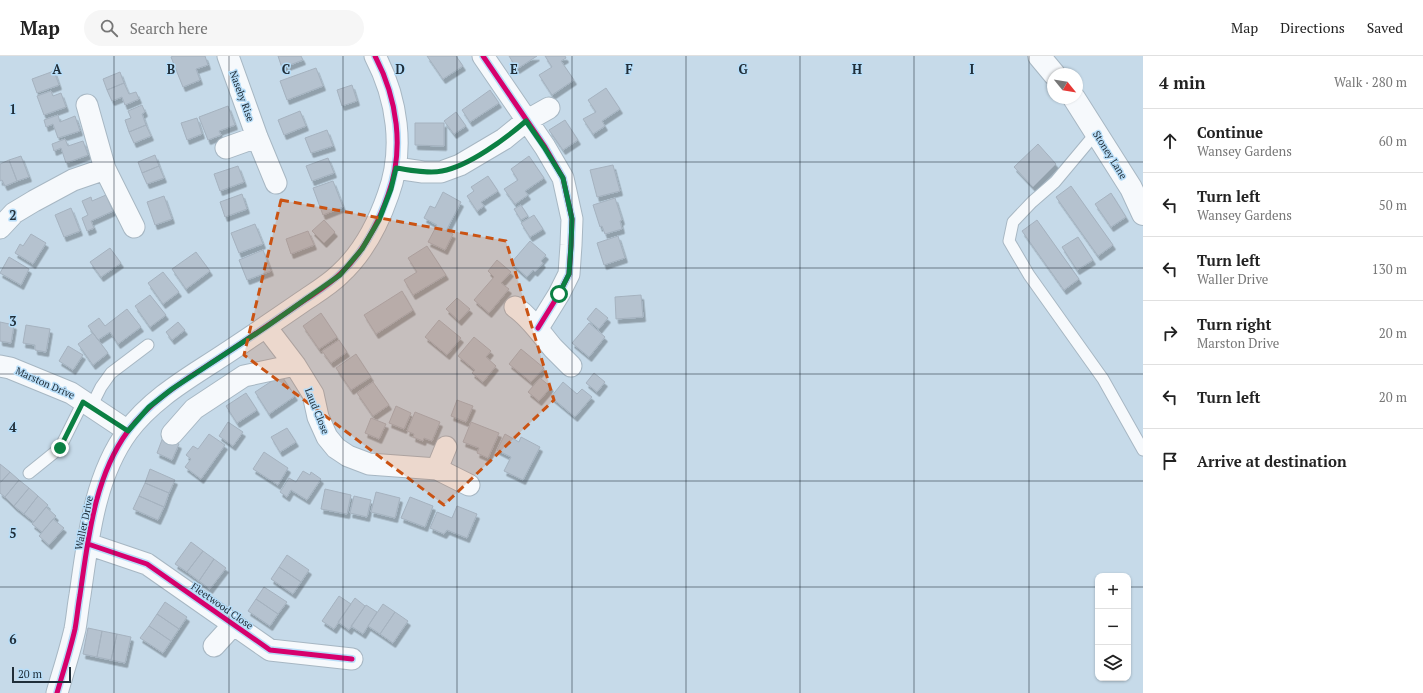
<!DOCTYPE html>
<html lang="en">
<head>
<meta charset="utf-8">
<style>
  body { margin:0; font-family:"PT Serif",serif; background:#f6f6f6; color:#222 }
  .controls { position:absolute; right:12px; bottom:12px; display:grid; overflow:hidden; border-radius:8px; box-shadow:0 1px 3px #0004 }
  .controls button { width:36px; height:36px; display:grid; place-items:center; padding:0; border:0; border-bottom:1px solid #e0e0e0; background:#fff; color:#222; font:20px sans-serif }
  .compass { position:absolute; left:1047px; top:12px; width:36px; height:36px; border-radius:50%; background:#fff; box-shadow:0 1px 3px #0004; rotate:120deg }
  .scale { position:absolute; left:12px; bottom:10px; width:59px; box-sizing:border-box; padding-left:4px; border:2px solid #202e39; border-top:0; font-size:11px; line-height:14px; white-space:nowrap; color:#202e39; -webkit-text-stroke:3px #b7ddf8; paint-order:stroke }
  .stop { position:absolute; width:12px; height:12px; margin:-9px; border:3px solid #0b8043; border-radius:50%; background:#fff }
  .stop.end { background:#0b8043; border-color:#fff; box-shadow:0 1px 4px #0008 }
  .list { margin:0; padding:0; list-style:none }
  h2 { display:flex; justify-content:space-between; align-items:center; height:52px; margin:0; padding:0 16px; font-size:17px }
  h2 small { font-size:13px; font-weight:400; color:#767676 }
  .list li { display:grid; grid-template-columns:26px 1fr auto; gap:12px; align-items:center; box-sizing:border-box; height:64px; padding:0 16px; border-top:1px solid #e0e0e0 }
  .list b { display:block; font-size:15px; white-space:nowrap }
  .list p { margin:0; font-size:13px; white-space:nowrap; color:#767676 }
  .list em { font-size:13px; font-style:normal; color:#767676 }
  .icon { flex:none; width:22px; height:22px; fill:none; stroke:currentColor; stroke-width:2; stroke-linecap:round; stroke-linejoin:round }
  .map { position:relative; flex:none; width:1143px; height:637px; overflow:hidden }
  header { display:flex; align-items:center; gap:24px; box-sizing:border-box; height:56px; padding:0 20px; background:#fff; border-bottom:1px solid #e0e0e0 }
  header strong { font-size:19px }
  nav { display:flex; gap:22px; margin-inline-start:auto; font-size:14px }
  .search { width:280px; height:36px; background:#f6f6f6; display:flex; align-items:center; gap:10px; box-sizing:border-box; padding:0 14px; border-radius:22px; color:#767676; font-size:15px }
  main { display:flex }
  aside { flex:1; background:#fff }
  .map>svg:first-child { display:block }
</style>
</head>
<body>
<header>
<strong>Map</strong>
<div class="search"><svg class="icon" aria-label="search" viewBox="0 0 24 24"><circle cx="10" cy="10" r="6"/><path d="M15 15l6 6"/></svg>Search here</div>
<nav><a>Map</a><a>Directions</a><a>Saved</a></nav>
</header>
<main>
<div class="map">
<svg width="1143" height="637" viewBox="0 0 1143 637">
  <defs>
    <filter id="shadow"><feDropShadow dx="2.5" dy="4.5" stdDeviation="0" flood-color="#0004"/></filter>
  </defs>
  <rect width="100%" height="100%" fill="#c6dae9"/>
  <path fill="#b5c2cf" stroke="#a5b2bf" filter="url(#shadow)" d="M 173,0 L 205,0 L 208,9 L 196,13 L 200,24 L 183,31 L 171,1 Z
    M 278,0 L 301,0 L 303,4 L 282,12 Z
    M 427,0 L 456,0 L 463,10 L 443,23 Z
    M 509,0 L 537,0 L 517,13 Z
    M 545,0 L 565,0 L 566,2 L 561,5 L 574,24 L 552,39 L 539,19 L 552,11 Z
    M 316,12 L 323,30 L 287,44 L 280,25 Z
    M 54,15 L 59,29 L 37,37 L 32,23 Z
    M 120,16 L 124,27 L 107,34 L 103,23 Z
    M 124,27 L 129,38 L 136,36 L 139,43 L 125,49 L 122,41 L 112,45 L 107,34 Z
    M 352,29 L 357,45 L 342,50 L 337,34 Z
    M 606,32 L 620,53 L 602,65 L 605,70 L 593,78 L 583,63 L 596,56 L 588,44 Z
    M 490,34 L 499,47 L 470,66 L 462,54 Z
    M 51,35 L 53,40 L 61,37 L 66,51 L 44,59 L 37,40 Z
    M 142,49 L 145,56 L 142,58 L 146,69 L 129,76 L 125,64 L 131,62 L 128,55 Z
    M 228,50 L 235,69 L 219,75 L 221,79 L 208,84 L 199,61 Z
    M 300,55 L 306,70 L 284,79 L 278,64 Z
    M 456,56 L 466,70 L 454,78 L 444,65 Z
    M 58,59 L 60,66 L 75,60 L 80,75 L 58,82 L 53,68 L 46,71 L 44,64 Z
    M 197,62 L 202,78 L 187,84 L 181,67 Z
    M 565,64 L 578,84 L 563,94 L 549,74 Z
    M 415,67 L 444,67 L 444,90 L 415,89 Z
    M 146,69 L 151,80 L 134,87 L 129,76 Z
    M 327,74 L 333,90 L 311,97 L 305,82 Z
    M 65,83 L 68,90 L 83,85 L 88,99 L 66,107 L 61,92 L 54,95 L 52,88 Z
    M 1038,88 L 1056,108 L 1033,131 L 1014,111 Z
    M 155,99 L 159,110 L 142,117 L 138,106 Z
    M 21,100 L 29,121 L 17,125 L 9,104 Z
    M 529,100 L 544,122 L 525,135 L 528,139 L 515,148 L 504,133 L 518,124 L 511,113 Z
    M 328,102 L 334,117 L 312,125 L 306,110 Z
    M 9,104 L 17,125 L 5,130 L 2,124 L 0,125 L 0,108 Z
    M 613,109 L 620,135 L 597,141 L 590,114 Z
    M 159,110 L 164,122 L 147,128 L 142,117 Z
    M 238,110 L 244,126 L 220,135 L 214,118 Z
    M 488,120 L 498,135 L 481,146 L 484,150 L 477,155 L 467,140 L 474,135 L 471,131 Z
    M 333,125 L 343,151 L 323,159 L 313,132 Z
    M 1071,130 L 1113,189 L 1098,200 L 1056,141 Z
    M 443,136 L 461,146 L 446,175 L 453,178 L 445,194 L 428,186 L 437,169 L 424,162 L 430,150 L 435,152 Z
    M 1111,137 L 1126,161 L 1111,171 L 1095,148 Z
    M 242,138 L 247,153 L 225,161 L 220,146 Z
    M 106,139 L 113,155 L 91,165 L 94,172 L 87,175 L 82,162 L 88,159 L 82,145 L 91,141 L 92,145 Z
    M 164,140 L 172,163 L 155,169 L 147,146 Z
    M 615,142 L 622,164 L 620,165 L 622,173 L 605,178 L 602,170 L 600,171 L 593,149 Z
    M 521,149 L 528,160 L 521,164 L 514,153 Z
    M 71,152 L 80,175 L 64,181 L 55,159 Z
    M 534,159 L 543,173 L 530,181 L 521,167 Z
    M 324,164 L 335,176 L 324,187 L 312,175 Z
    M 1037,164 L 1079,223 L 1064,234 L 1022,175 Z
    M 255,168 L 263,188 L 239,197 L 231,177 Z
    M 308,175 L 314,189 L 291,198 L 286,183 Z
    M 31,178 L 46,187 L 33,208 L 15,197 L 20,188 L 23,190 Z
    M 618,180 L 625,202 L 604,209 L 597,187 Z
    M 1078,181 L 1093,204 L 1077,214 L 1062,191 Z
    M 530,185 L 546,199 L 541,205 L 543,207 L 535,216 L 533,214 L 527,221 L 511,207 Z
    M 427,190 L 446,219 L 413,239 L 404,224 L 417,216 L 408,202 Z
    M 110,192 L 121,207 L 101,221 L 90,206 Z
    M 263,194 L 271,215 L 247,224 L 239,204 Z
    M 196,196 L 210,215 L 186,233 L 172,213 Z
    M 9,201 L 29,213 L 21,229 L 0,217 Z
    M 497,204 L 511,216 L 501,227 L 509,233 L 489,257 L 474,244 L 494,221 L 488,215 Z
    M 163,216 L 179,236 L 163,248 L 148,227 Z
    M 402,235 L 413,254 L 376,278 L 364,259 Z
    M 150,239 L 166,259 L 150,271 L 135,250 Z
    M 641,239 L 643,261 L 616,263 L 615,241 Z
    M 457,242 L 470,253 L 459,265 L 446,253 Z
    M 596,252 L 608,262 L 599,273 L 587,263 Z
    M 127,253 L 141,271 L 118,288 L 110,276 L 98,284 L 88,270 L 99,262 L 105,270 Z
    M 321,257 L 337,281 L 319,293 L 303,270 Z
    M 439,264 L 461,282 L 447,299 L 425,281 Z
    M 0,266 L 14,269 L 11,287 L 0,285 Z
    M 178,266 L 185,274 L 172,284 L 166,276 Z
    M 589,267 L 605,281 L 589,301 L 572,287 Z
    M 26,269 L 50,273 L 46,296 L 35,294 L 35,289 L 23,287 Z
    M 93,277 L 108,297 L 93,309 L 78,288 Z
    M 474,281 L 491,295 L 486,301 L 496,310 L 483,326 L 472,317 L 475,314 L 458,300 Z
    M 339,284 L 347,296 L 331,307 L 322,295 Z
    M 68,290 L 83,299 L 73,314 L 59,305 Z
    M 521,293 L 544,312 L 531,326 L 509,308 Z
    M 356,298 L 371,321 L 351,334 L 336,312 Z
    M 594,317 L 605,326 L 597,336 L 586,327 Z
    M 281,319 L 295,340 L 269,358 L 255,336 Z
    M 540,322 L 551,331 L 539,345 L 528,336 Z
    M 373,326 L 389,349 L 373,360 L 357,337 Z
    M 563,326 L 577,338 L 582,333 L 592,341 L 575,361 L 551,341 Z
    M 246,337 L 257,354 L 237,367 L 226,350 Z
    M 457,344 L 473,350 L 466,366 L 451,360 Z
    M 396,350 L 411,357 L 404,373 L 389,367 Z
    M 415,356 L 440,366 L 432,385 L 424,382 L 423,385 L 413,381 L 414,378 L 407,375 Z
    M 371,362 L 386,368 L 379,383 L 365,377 Z
    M 228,366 L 243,376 L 233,390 L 219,380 Z
    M 471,366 L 499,377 L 488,402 L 477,397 L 479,392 L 463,386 Z
    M 287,372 L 296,386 L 280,396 L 271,381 Z
    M 209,378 L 225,389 L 201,423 L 185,411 L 191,403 L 186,399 L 193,390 L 198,393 Z
    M 505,378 L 519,386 L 521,381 L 540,391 L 523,424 L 504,415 L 511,401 L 497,394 Z
    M 163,381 L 179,388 L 172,404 L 157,397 Z
    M 264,396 L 288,412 L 278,429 L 253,413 Z
    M 0,408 L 10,416 L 0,427 Z
    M 150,413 L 175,424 L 169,437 L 145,427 Z
    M 303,415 L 310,419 L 311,416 L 321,423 L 307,444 L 291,434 L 287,441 L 280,436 L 289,422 L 296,426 Z
    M 10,416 L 19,424 L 5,441 L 0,437 L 0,427 Z
    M 19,424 L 29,432 L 14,450 L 5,441 Z
    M 145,427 L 169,437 L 164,451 L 139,440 Z
    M 29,432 L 38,440 L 24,458 L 14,450 Z
    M 325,433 L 351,439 L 347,458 L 321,453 Z
    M 376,436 L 400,442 L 395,462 L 371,456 Z
    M 38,440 L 48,449 L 34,466 L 24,458 Z
    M 139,440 L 164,451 L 158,464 L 133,453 Z
    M 354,440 L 371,444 L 367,461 L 350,457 Z
    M 410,441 L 433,450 L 425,471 L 401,462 Z
    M 457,450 L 477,458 L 467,482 L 447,474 L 444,478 L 430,472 L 437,456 L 452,462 Z
    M 46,451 L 56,460 L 42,476 L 32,468 Z
    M 53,463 L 64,472 L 49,489 L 39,480 Z
    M 191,486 L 203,495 L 187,516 L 175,508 Z
    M 203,495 L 214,503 L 199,525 L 187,516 Z
    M 287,499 L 309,514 L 301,526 L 279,511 Z
    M 214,503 L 226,512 L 210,533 L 199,525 Z
    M 279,511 L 301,526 L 293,538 L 271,523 Z
    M 264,531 L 287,546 L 278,558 L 256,543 Z
    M 339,540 L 351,548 L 334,573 L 322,565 Z
    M 355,542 L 365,550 L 349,574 L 338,566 Z
    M 256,543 L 278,558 L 270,570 L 248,555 Z
    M 165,546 L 187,561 L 179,573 L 157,558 Z
    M 383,548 L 395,556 L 380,578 L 368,570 Z
    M 366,549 L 377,556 L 363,578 L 351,570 Z
    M 395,556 L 408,565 L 393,587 L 380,578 Z
    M 157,558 L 179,573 L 171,585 L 149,570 Z
    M 149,570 L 171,585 L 163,597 L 140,582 Z
    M 88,572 L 102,575 L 97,601 L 83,598 Z
    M 102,575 L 117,578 L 111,604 L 97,601 Z
    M 117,578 L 131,581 L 125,607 L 111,604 Z"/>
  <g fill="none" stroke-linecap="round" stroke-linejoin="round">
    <defs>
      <path id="service" d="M 1096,77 L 1055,126 L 1032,146 L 1013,166 L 1009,185 L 1029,219 L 1103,323 L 1143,394
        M 91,351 L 101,331 L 111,317 L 148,289
        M 29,417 L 60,392 L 83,346"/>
      <path id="minor" d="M 228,0 L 257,81 L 276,127
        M 483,0 L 545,91 L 563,122 L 572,163 L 571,189 L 569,218 L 559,238 L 538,272
        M 87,49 L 105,113 L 134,171
        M 226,92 L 257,81
        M 396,112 L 423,116 L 441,116 L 460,109 L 504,83 L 526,65 L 549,52
        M 0,172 L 14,157 L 34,145 L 73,124 L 105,113
        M 515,251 C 531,262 541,278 553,292 C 559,298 565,304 571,310
        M 266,271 L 295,309 L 313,338 L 318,361 L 327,381 L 336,392 L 348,400 L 369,408 L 437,413 L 469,429
        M 0,310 L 10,312 L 71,337 L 128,375
        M 172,378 L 194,353 L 244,320 L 295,309
        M 437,413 L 446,391
        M 88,488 L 147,508 L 270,594 L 352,603
        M 214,590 L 233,569
        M 57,637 C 63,616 70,595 75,573 C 77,562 78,550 80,539 C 88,484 94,421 128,375 C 148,348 177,329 205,311 C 238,290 270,268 302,246 C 315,237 329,229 340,218 C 363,197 378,168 388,139 C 405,93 397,42 375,0"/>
      <path id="tertiary" d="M 1039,0 L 1054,18
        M 1074,42 L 1131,132 L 1143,158"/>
    </defs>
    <use href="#service" stroke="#a7b7c3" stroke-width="13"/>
    <use href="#minor" stroke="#a7b7c3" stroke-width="23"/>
    <use href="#tertiary" stroke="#a7b7c3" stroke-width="24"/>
    <use href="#service" stroke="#f6f9fc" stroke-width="11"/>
    <use href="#minor" stroke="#f6f9fc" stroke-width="21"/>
    <use href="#tertiary" stroke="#f6f9fc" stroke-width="22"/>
    <defs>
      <path id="cycleway" d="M 483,0 L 545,91 L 563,122 L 572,163 L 571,189 L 569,218 L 559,238 L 538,272
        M 88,488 L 147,508 L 270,594 L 352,603
        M 57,637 C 63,616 70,595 75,573 C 77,562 78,550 80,539 C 88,484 94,421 128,375 C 148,348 177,329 205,311 C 238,290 270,268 302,246 C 315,237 329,229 340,218 C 363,197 378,168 388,139 C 405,93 397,42 375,0"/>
    </defs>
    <use href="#cycleway" stroke="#b7ddf8" stroke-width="8"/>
    <use href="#cycleway" stroke="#d6006c" stroke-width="5"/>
  </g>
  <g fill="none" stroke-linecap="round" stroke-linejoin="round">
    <path stroke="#0b8043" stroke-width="5" d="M 60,392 L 83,346 L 128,375 L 149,351 L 172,333 L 266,271 L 340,219 L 362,193 L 379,164 L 391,133 L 396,112 C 411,114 428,118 442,115 C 469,110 505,83 526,65 L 544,91 L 563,122 L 572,163 L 571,190 L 569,218 L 559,238"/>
  </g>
  <path fill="#ca5313" fill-opacity="0.2" stroke="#ca5313" stroke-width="3" stroke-dasharray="8 5" stroke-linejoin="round" d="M 281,144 L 506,185 L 554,344 L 444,449 L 244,299 Z"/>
  <path fill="none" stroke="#202e39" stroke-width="1" stroke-opacity="0.55" d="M 114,0 L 114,637M 229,0 L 229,637M 343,0 L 343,637M 457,0 L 457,637M 572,0 L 572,637M 686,0 L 686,637M 800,0 L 800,637M 914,0 L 914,637M 1029,0 L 1029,637M 0,106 L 1143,106M 0,212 L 1143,212M 0,318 L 1143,318M 0,425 L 1143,425M 0,531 L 1098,531M 1128,531 L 1143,531"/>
  <g text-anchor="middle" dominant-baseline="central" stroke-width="3" stroke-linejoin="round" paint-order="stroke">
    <g font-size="10" fill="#202e39" stroke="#b7ddf8">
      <text transform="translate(242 40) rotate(70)">Naseby Rise</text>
      <text transform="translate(1110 99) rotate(58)">Stoney Lane</text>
      <text transform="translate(45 327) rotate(24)">Marston Drive</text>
      <text transform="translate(317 355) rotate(68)">Laud Close</text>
      <text transform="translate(84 467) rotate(-78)">Waller Drive</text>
      <text transform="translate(222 550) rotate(35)">Fleetwood Close</text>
    </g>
  </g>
  <g font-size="13" text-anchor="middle" font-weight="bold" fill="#202e39" stroke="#b7ddf8" stroke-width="3" stroke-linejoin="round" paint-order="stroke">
    <text x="57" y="18">A</text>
    <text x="171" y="18">B</text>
    <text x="286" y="18">C</text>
    <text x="400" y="18">D</text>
    <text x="514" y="18">E</text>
    <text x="629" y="18">F</text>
    <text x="743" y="18">G</text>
    <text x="857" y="18">H</text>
    <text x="972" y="18">I</text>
    <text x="13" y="58">1</text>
    <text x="13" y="164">2</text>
    <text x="13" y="270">3</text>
    <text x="13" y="376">4</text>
    <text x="13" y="482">5</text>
    <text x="13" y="588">6</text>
  </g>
</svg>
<div class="controls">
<button>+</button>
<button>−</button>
<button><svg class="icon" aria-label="layers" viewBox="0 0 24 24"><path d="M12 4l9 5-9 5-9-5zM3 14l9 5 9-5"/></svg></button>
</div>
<svg class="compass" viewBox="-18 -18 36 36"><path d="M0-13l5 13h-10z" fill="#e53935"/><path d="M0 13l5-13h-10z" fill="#767676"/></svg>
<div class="scale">20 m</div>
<div class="stop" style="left:559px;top:238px"></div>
<div class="stop end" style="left:60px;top:392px"></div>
</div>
<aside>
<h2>4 min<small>Walk · 280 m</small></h2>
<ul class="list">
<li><svg class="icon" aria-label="ahead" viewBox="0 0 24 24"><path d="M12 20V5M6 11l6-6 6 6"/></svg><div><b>Continue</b><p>Wansey Gardens</p></div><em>60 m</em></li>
<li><svg class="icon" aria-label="left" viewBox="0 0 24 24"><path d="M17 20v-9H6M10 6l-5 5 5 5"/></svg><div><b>Turn left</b><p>Wansey Gardens</p></div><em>50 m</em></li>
<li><svg class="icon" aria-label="left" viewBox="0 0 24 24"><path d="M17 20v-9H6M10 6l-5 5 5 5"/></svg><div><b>Turn left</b><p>Waller Drive</p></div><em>130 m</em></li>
<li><svg class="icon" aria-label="right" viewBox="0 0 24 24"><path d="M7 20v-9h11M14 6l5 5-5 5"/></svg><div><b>Turn right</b><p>Marston Drive</p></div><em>20 m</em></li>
<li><svg class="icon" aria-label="left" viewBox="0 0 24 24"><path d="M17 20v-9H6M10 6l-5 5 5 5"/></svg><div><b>Turn left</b></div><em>20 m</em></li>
<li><svg class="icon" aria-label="arrive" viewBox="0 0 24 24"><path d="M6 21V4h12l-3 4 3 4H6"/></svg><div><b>Arrive at destination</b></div></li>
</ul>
</aside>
</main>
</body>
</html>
